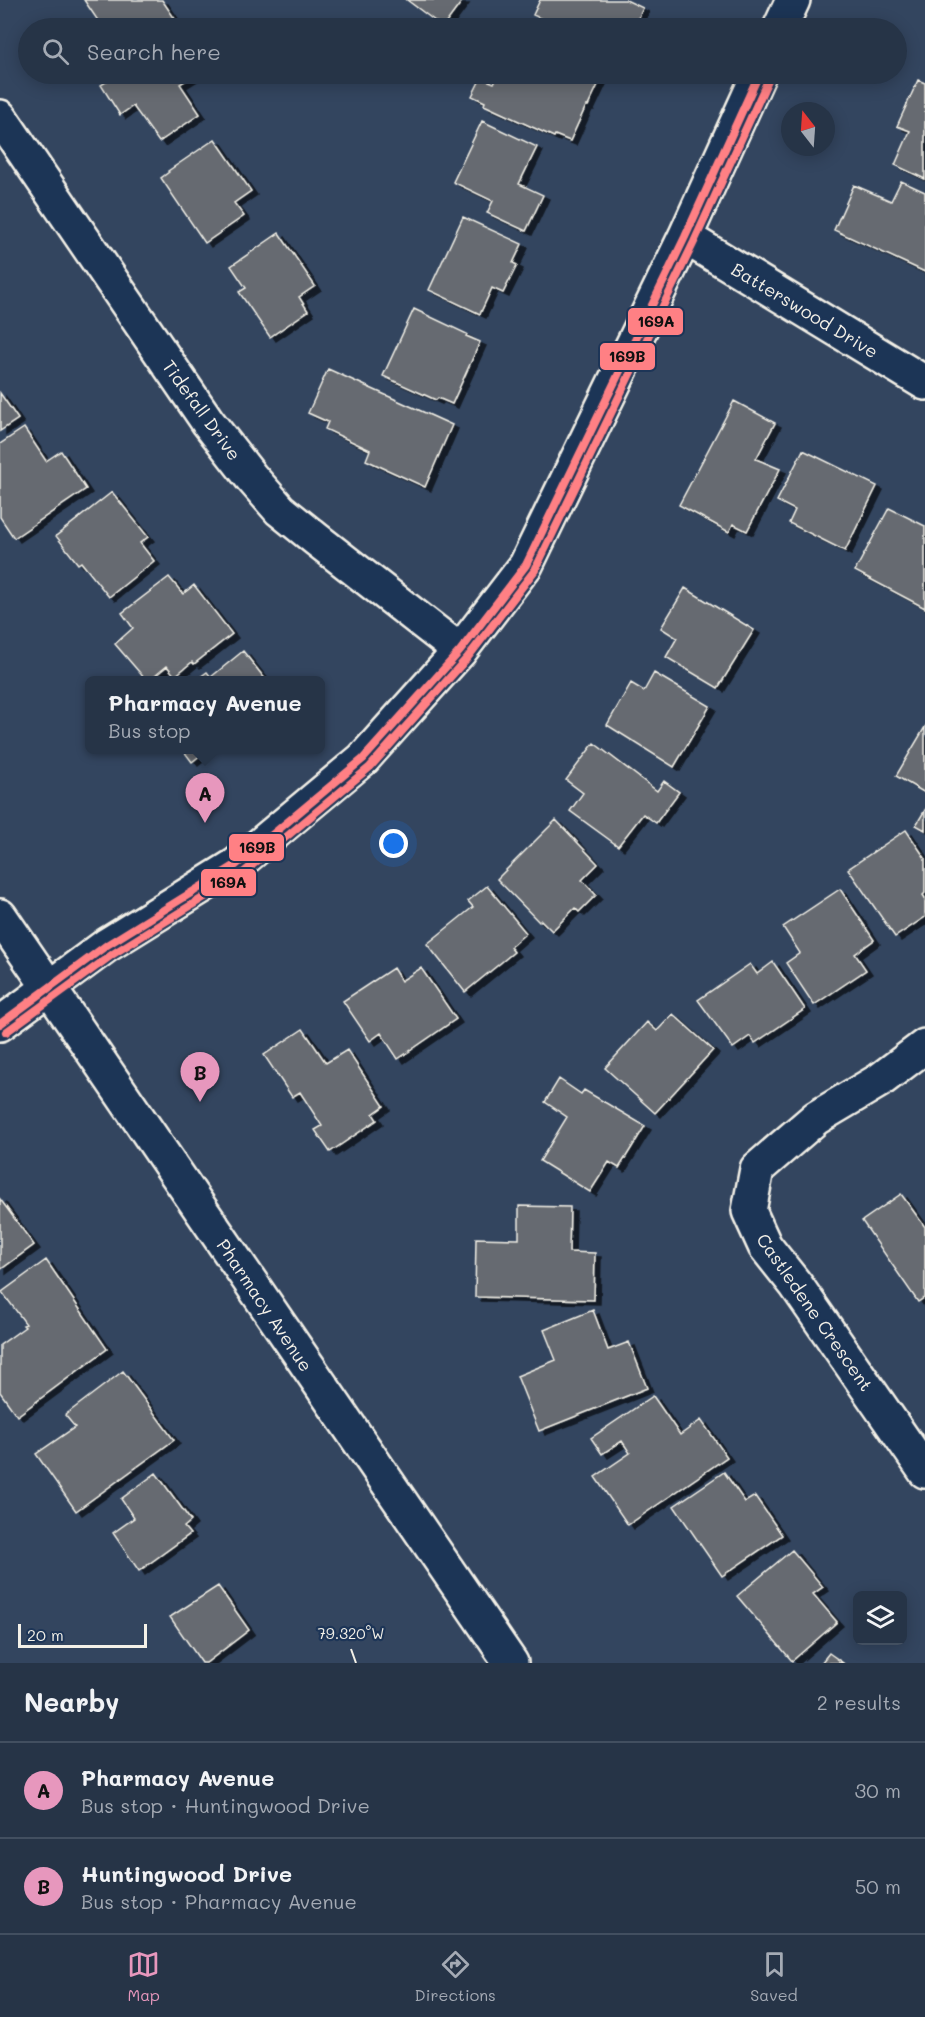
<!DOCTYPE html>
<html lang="en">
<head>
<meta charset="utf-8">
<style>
  body { margin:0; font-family:Mali,sans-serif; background:#323f52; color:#f1f3f6 }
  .controls { position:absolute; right:18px; bottom:18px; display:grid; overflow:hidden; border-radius:9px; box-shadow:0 3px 15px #0003 }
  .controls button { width:54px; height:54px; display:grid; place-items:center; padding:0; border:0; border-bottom:2px solid #424f60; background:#263447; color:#f1f3f6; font:30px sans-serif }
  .compass { position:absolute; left:781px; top:102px; width:54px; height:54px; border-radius:50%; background:#263447; box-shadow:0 3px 15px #0003; rotate:343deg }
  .scale { position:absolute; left:18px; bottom:15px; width:129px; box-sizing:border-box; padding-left:6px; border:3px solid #f4f1e8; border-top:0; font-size:16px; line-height:21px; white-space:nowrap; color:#f4f1e8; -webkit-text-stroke:4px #1d3557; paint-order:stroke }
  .you { position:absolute; left:394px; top:844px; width:21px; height:21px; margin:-15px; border:4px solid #fff; border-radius:50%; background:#1a73e8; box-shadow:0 0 0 9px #1a73e833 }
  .badge { display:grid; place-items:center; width:39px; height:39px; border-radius:50%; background:#e797bd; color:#111; font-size:20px; font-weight:700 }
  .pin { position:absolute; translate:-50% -50px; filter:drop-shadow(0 2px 3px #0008) }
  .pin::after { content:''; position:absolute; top:32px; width:21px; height:18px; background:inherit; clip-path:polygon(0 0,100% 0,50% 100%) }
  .popup { position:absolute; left:85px; top:676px; width:240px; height:78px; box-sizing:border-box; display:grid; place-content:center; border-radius:9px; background:#263447; filter:drop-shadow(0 2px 4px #0005); font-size:20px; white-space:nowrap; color:#a4aab4 }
  .popup b { font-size:22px; color:#f1f3f6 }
  .popup::after { content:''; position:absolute; left:50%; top:100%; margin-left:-12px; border:12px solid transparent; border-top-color:#263447 }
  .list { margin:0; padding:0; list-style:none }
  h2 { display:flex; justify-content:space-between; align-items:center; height:78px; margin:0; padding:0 24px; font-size:26px }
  h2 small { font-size:20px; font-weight:400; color:#a4aab4 }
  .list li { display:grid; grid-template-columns:39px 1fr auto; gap:18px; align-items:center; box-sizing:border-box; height:96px; padding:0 24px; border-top:2px solid #424f60 }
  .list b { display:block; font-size:22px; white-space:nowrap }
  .list p { margin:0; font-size:20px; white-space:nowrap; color:#a4aab4 }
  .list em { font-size:20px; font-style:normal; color:#a4aab4 }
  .icon { flex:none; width:33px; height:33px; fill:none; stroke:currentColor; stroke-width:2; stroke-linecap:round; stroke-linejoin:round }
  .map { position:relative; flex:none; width:925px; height:1663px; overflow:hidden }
  .search { position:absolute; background:#263447; box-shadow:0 3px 15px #0003; left:18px; right:18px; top:18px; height:66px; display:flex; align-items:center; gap:15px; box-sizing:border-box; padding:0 21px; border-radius:33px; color:#a4aab4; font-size:22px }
  .sheet { height:270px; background:#263447 }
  nav { display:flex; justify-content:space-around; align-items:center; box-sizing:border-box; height:84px; border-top:2px solid #424f60; background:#263447; font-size:16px; color:#a4aab4 }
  nav a { display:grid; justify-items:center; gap:3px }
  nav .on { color:#e797bd }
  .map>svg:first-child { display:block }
</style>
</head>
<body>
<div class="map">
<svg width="925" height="1663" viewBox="0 0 925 1663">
  <defs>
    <filter id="shadow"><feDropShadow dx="6" dy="4" stdDeviation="0" flood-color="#0009"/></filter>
  </defs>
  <rect width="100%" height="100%" fill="#33455f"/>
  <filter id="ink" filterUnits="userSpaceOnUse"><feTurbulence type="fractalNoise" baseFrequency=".0167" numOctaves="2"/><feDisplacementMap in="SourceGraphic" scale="12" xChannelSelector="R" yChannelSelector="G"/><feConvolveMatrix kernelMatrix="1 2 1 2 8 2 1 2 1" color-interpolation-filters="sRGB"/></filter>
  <g filter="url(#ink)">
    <path fill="#666b71" stroke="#f4f1e8" stroke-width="1.5" filter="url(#shadow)" d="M 84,0 L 162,0 L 175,19 L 162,28 L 103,28 Z
      M 407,0 L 463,0 L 443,27 Z
      M 540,0 L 626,0 L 643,8 L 634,28 L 562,28 L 533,15 Z
      M 119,74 L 196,74 L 180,84 L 200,114 L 159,142 L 133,106 L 120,115 L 101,85 Z
      M 499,74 L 603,74 L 588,106 L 586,106 L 570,141 L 555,135 L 554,137 L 484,105 L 485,102 L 472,96 L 481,78 L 494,83 Z
      M 918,80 L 925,83 L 925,179 L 895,165 L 910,131 L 897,126 Z
      M 482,121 L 537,147 L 519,184 L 543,195 L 526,231 L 487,213 L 493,201 L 453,182 Z
      M 215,139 L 251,191 L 234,203 L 244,216 L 205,243 L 161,178 L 169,172 L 168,171 Z
      M 901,181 L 925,192 L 925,272 L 834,230 L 854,185 L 891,201 Z
      M 463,217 L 522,244 L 513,263 L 517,265 L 503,293 L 492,288 L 480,314 L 429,290 Z
      M 279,233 L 315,286 L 299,297 L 308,311 L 270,337 L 239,292 L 246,288 L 231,266 Z
      M 414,309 L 467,334 L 466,336 L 480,342 L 452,404 L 438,398 L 436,400 L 383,376 Z
      M 328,369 L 452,425 L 425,487 L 366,460 L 370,450 L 325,429 L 328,422 L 308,413 Z
      M 0,393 L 18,419 L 0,431 Z
      M 734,401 L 775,423 L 756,459 L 780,469 L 747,531 L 733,524 L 729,532 L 679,505 Z
      M 24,428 L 46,461 L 61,451 L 86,489 L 14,538 L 0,517 L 0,444 Z
      M 803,450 L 877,486 L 845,551 L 789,523 L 795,510 L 777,501 Z
      M 112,492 L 148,537 L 140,543 L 154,561 L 109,597 L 81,562 L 78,564 L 56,536 Z
      M 889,508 L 925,526 L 925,608 L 855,571 Z
      M 169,577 L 183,594 L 194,585 L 232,634 L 194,664 L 192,662 L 175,676 L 167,666 L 150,680 L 146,680 L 115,644 L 133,628 L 122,613 Z
      M 685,588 L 754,630 L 718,688 L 666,657 L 677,638 L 661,628 Z
      M 243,651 L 266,680 L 196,680 L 207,672 L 211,677 Z
      M 654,673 L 710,706 L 674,767 L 607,725 L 631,683 L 644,691 Z
      M 925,727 L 925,793 L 896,776 Z
      M 594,743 L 657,791 L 664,781 L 679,792 L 656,823 L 643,814 L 618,846 L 570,811 L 583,793 L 566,780 Z
      M 183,750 L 207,750 L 192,762 Z
      M 925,810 L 925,830 L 916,825 Z
      M 556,820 L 598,864 L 582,880 L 596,895 L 579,912 L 575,908 L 552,931 L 541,920 L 539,922 L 497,879 Z
      M 906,830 L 925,858 L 925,893 L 923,895 L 925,898 L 925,917 L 895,937 L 848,869 Z
      M 487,886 L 526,933 L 510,947 L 514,952 L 465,992 L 427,944 L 473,907 L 468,901 Z
      M 840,889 L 874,940 L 855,954 L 866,970 L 814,1005 L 786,963 L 800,953 L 783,927 Z
      M 773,962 L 805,1009 L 755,1043 L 750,1036 L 733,1048 L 698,1000 L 750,964 L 757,974 Z
      M 393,968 L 401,981 L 421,968 L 456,1019 L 398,1059 L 381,1033 L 370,1041 L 343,1001 Z
      M 673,1014 L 713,1050 L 655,1113 L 605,1068 L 647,1022 L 657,1031 Z
      M 303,1029 L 326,1063 L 347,1050 L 384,1106 L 373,1114 L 377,1120 L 330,1152 L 315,1130 L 322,1126 L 300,1092 L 292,1097 L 264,1055 Z
      M 559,1079 L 581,1094 L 584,1090 L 645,1126 L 619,1168 L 609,1162 L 590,1192 L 540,1161 L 567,1117 L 545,1102 Z
      M 901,1194 L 925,1227 L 925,1297 L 918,1302 L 862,1221 Z
      M 0,1199 L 34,1245 L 0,1270 Z
      M 519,1206 L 570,1207 L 569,1252 L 595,1253 L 594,1300 L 475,1297 L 476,1238 L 519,1239 Z
      M 46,1260 L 107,1349 L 17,1416 L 0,1392 L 0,1345 L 25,1327 L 23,1325 L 26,1324 L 2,1292 Z
      M 593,1310 L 608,1350 L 629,1342 L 647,1388 L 539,1431 L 517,1376 L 556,1360 L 544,1330 Z
      M 123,1371 L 174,1440 L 76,1511 L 36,1454 L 75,1427 L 65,1415 Z
      M 653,1396 L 680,1435 L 701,1420 L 727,1457 L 628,1525 L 595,1477 L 630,1453 L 622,1441 L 602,1454 L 591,1438 Z
      M 724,1472 L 745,1502 L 755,1496 L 782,1535 L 722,1576 L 674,1506 Z
      M 156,1473 L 191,1521 L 184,1527 L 190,1534 L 139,1571 L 113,1533 L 134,1518 L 121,1499 Z
      M 792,1550 L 823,1587 L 813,1594 L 837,1622 L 792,1661 L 737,1596 Z
      M 218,1586 L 249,1630 L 206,1663 L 202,1663 L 170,1617 Z
      M 829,1653 L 843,1663 L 821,1663 Z"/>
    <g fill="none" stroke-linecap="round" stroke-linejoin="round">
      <defs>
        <path id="minor" d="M 780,28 L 793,0
          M 0,117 L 208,422 L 251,477 L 280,510 L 316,539 L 460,651
          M 685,237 L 925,383
          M 0,916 L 511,1663
          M 0,1024 L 107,945 L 236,865 L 363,759 L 460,651 L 526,565 L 685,237 L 759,74
          M 925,1046 L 880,1080 L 816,1118 L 757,1169 L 749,1211 L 765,1246 L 796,1285 L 925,1471"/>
      </defs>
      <use href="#minor" stroke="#f4f1e8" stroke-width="38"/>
      <use href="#minor" stroke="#1d3557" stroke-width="33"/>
      <defs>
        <path id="bus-1" d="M 0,1024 L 107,945 L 236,865 L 363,759 L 460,651 L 526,565 L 685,237 L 759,74"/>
        <path id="bus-2" d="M 6,1032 L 113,954 L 243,873 L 370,767 L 468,657 L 535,570 L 694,242 L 769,78"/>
      </defs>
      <use href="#bus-1" stroke="#1d3557" stroke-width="12"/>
      <use href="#bus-2" stroke="#1d3557" stroke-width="12"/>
      <use href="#bus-1" stroke="#ff8084" stroke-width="8"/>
      <use href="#bus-2" stroke="#ff8084" stroke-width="8"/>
    </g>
  </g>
  <path fill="none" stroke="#f4f1e8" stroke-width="2" d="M 351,1649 L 356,1663"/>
  <g text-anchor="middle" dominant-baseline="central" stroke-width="4.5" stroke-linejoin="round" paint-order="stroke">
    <g font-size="18" fill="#f4f1e8" stroke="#1d3557">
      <text transform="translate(805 310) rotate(31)">Batterswood Drive</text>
      <text transform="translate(202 410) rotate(54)">Tidefall Drive</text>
      <text transform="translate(265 1305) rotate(56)">Pharmacy Avenue</text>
      <text transform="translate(815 1312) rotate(55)">Castledene Crescent</text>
    </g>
  </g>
  <g font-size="15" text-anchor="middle" fill="#f4f1e8" stroke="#1d3557" stroke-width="4.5" stroke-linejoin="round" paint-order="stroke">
    <text x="351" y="1639">79.320°W</text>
  </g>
  <g stroke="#1d3557" stroke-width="2">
    <rect x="627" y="307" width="57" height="29" rx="6" fill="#ff8084"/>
    <rect x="599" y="342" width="57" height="29" rx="6" fill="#ff8084"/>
    <rect x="228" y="833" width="57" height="29" rx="6" fill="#ff8084"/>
    <rect x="200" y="868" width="57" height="29" rx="6" fill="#ff8084"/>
  </g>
  <g font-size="16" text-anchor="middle" font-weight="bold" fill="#111">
    <text x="656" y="327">169A</text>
    <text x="627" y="362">169B</text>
    <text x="257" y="853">169B</text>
    <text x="228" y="888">169A</text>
  </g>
</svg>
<div class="controls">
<button><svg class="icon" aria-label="layers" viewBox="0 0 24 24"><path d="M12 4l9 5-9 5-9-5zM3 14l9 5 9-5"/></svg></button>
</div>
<svg class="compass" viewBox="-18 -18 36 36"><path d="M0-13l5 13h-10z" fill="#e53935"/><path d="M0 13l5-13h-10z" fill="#a4aab4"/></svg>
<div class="scale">20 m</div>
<div class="you"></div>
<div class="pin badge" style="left:205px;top:823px">A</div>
<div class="popup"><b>Pharmacy Avenue</b>Bus stop</div>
<div class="pin badge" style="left:200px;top:1102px">B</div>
<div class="search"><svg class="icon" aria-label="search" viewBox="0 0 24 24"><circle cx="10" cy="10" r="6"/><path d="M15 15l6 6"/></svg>Search here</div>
</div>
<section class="sheet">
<h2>Nearby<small>2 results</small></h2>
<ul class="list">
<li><span class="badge">A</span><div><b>Pharmacy Avenue</b><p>Bus stop · Huntingwood Drive</p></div><em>30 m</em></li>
<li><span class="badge">B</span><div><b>Huntingwood Drive</b><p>Bus stop · Pharmacy Avenue</p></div><em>50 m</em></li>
</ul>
</section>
<nav>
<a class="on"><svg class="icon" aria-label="map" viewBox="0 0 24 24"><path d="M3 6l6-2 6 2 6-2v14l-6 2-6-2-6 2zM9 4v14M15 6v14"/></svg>Map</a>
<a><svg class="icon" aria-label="directions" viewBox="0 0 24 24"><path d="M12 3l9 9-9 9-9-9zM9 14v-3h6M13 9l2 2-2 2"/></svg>Directions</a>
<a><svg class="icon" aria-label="saved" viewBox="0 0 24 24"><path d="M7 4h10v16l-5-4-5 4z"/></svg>Saved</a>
</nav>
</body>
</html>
